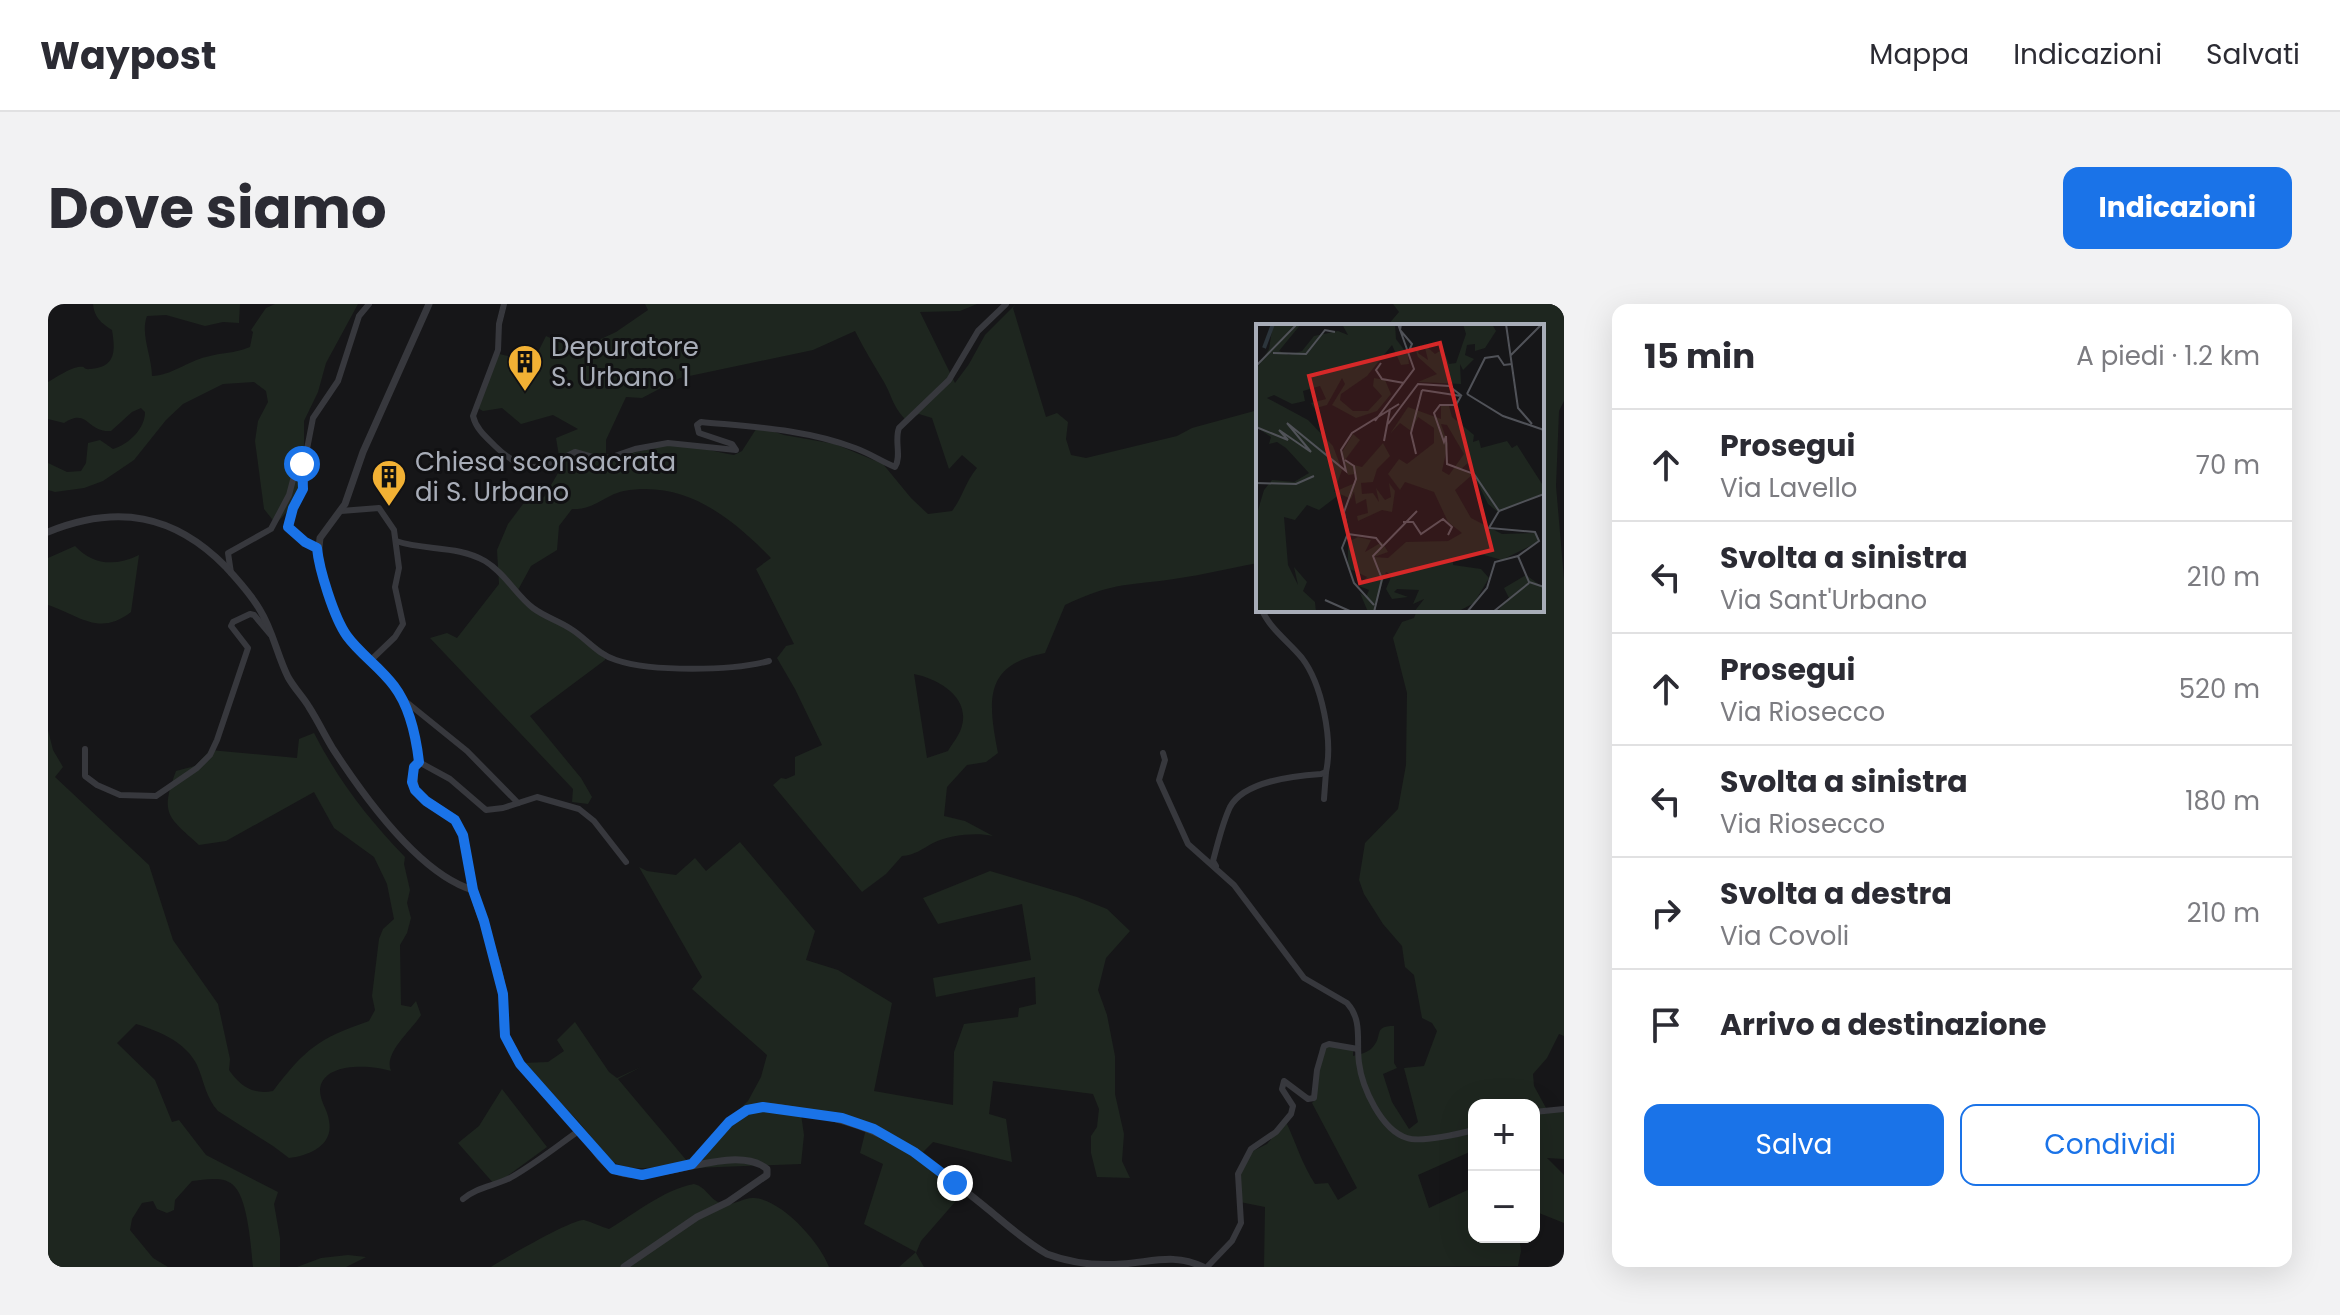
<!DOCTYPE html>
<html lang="it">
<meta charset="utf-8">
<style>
body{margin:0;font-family:Poppins,sans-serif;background:#f2f2f3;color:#2b2b33}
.controls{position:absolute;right:24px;bottom:24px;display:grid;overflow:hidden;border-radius:16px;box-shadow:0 8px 32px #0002}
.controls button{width:72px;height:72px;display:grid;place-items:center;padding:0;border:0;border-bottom:2px solid #e1e1e2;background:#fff;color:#2b2b33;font:40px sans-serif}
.stop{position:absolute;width:24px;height:24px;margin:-18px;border:6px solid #1a73e8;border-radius:50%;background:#fff}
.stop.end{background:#1a73e8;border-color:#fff;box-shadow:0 2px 8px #0008}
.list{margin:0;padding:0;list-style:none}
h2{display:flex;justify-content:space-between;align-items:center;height:104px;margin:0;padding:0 32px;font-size:34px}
h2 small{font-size:26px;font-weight:400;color:#7c7c81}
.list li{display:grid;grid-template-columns:52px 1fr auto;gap:24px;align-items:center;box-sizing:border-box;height:112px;padding:0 32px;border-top:2px solid #e1e1e2}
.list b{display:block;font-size:30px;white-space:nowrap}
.list p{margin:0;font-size:26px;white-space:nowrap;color:#7c7c81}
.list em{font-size:26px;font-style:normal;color:#7c7c81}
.actions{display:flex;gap:16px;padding:24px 32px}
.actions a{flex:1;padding:18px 0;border:2px solid #1a73e8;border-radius:16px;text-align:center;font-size:28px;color:#1a73e8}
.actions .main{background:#1a73e8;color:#fff}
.icon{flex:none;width:44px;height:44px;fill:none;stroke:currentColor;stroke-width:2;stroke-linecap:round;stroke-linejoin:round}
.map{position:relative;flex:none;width:1516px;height:963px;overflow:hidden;border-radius:16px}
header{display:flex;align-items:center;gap:48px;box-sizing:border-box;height:112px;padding:0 40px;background:#fff;border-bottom:2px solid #e1e1e2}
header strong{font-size:38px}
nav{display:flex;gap:44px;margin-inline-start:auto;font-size:28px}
.intro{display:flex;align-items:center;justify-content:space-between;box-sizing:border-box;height:192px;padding:0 48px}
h1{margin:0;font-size:56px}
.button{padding:20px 36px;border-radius:16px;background:#1a73e8;color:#fff;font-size:28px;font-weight:700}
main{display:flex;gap:48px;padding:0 48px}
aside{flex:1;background:#fff;border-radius:16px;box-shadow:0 8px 32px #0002}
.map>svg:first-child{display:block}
.green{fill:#1e261f;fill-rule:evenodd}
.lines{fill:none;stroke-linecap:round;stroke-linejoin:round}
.minor{stroke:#37383d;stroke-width:6}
.tertiary{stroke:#37383d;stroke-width:7}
.route{stroke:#1a73e8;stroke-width:10}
.labels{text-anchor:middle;stroke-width:6;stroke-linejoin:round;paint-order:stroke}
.poi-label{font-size:26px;fill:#a8adb8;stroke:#111113;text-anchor:start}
.inset-river{fill:none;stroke:#2c353c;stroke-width:4}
.inset-road{fill:none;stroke:#505258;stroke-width:2}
.view{fill:#d62828;fill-opacity:0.15;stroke:#d62828;stroke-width:4}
.inset-edge{fill:none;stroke:#a8adb8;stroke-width:4}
</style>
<header>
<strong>Waypost</strong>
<nav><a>Mappa</a><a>Indicazioni</a><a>Salvati</a></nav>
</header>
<div class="intro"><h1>Dove siamo</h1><a class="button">Indicazioni</a></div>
<main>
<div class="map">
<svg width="1516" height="963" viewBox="0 0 1516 963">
<rect width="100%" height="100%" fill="#161618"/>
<g class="green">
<path d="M45 0H192L191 19 175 18 157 22 118 11 99 12C92 30 104 53 104 72 122 72 140 57 158 53 175 48 185 50 202 43L205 28 203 26 218 4 227 0H310L278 59 270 88 256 117V177L244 202 228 220 216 205 207 137 210 117 220 98 218 87 206 78 175 80 135 100 118 116 86 156 55 177 36 184 7 188 0 186V159L19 168 33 167 38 159 40 139 52 136 65 145C81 140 97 125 97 108L93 104 84 108 63 127C39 129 40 103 16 119L0 115V78C9 73 20 65 30 63 40 62 33 66 43 65 69 63 67 45 64 26 53 19 46 13 45 0Z"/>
<path d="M597 0H929L912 7 872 8 907 79 921 60 937 31 968 0 965 4 998 113 1009 109 1020 118 1018 135 1023 151 1038 154 1129 132 1144 124 1210 106V259C1178 265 1145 273 1112 277 1071 281 1055 283 1017 301L997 349C935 361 940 397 950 449L938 458 919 461 899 483 896 512 917 517 945 532C928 528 901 531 885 539 874 545 867 551 854 552L838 570 814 588 725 481 733 474 738 475 747 471V453L774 441 747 385 729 354 738 342 746 340 708 265 723 254C683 213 637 176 576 187 556 191 547 206 524 205L511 222 509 246 483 262 470 286 486 303 517 318 559 349 557 356 482 412 533 474 544 493 540 500 524 498 525 485 382 334 399 329 409 334 451 280 449 246 460 220 475 200 496 193 513 164 508 134 530 125 505 111 473 120 454 104 435 107 426 102 447 49 485 58 498 32 529 46 568 28 600 6ZM807 27C816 45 826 61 836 78 845 94 844 102 859 117L871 110 884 114 901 165 914 151 929 164C917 178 915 193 904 207L880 210 863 194 835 160 787 140 736 131 710 122 694 147 686 151C667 148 647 141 628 141 604 141 582 154 558 150V136L578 93 594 94 632 74 765 46ZM866 370C891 375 924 394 913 425 910 433 904 440 900 447L879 454Z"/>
<path d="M1345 0H1516V97L1511 107 1508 182 1516 275V732L1511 730 1499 754 1485 770 1486 782 1498 804 1516 806V855L1499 854 1516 871V919L1486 907V801H1426V846L1370 871 1381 904 1426 883V933H1471L1473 947 1470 962 1216 963 1217 903 1192 898 1189 874 1201 849 1219 840 1238 818C1248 839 1254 860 1267 880L1280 879 1290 896 1309 884 1264 799 1266 797 1272 743 1276 740 1305 742V752C1312 750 1319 749 1324 744 1336 732 1324 722 1346 722V759L1349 764 1335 770 1344 798 1361 825 1370 818 1356 764 1376 762 1389 727 1384 719 1374 714 1366 671 1357 663 1354 642 1335 620 1316 590 1311 576 1317 539 1350 505 1358 461 1359 389 1345 334 1354 318 1366 314 1369 306H1494V22H1339L1351 8Z"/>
<path d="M27 242C46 262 68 262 91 251L83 308C51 333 31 311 0 301V254Z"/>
<path d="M0 426 5 446 15 463 7 473 101 561 125 636 170 700 182 755 181 766C192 782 205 791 225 787 257 745 271 734 321 717L327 706 324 692 331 635 335 625 346 615 339 580 326 553 286 524 266 488 178 537 151 541C119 512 112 510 128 467L147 462 162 446 249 454 251 435 266 429C290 476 321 516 357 553L356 560 362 586 359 599 363 614 359 629 352 641 353 701 363 703 368 697 373 711C364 726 335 749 343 767 325 761 274 757 272 786 272 798 280 806 281 817 286 842 260 852 241 854L225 842 170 807C158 794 156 777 149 761 138 738 111 727 88 720L69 739 107 776 124 818 131 816 158 851 230 888 226 900 232 934V963H205C203 944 200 897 187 883 177 871 157 876 144 877L127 896 126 906 119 909 109 905 105 897 94 899 84 915 82 926 105 954 120 963H0Z"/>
<path d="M692 538 767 627 758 656 790 666 844 699 826 787 905 801 906 748 916 720 970 713 971 704 988 700 987 673 888 693 885 674 983 656 974 600 890 620 875 594 942 567 1029 593 1059 605 1082 627 1058 654 1050 686 1059 711 1067 752V790L1076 830 1074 857 1082 874 1049 873 1043 849V832L1049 823 1051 805 1045 790 945 777 941 810 958 815 964 858 885 838 875 848 920 883 873 937 868 949 876 963H851L868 948 816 920 835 860 812 849 818 825 753 810 756 831 753 860 645 864 638 858C613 862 585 870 563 857L530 817 474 759 500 758 516 747 509 736 527 718 561 768 569 774 593 763 570 775 639 857 700 797 713 773 719 751 644 685 654 673 591 563 599 567 628 571 647 554 658 567Z"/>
<path d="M454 785 499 843 447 881 410 839 431 822Z"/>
<path d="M646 880C659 883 662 897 675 900 686 902 696 893 706 894 733 895 772 938 781 963H443C455 955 526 914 536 916 544 918 553 923 561 925 588 909 615 886 646 880Z"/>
<path d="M300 951 318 953 298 963H249L273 954Z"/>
</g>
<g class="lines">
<g class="minor">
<path d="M456 0 451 20 450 46 425 112C428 125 438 133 447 142 479 173 492 165 527 148L555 156 587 145 620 139 688 146 684 140 651 129 649 121 653 118C705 123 757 125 807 144 821 149 833 157 847 163 854 152 846 137 851 124L901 76 930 27 958 0"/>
<path d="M293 207 331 204 346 226 351 264 347 283 355 320 347 333 322 357"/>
<path d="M348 237C377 247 409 241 437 257 457 269 468 291 485 304 497 313 511 317 523 325 539 335 549 350 568 356 603 368 685 367 721 357"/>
<path d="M269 244 257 238 242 225 243 211 258 175 259 145 265 114 290 77 311 12 321 0"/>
<path d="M183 269 180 249 223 225 241 191 250 157 254 159V170"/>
<path d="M351 392 419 447 470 499"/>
<path d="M37 445V472L49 481 72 491 108 492 149 464 162 451 169 436 200 344 183 322 185 318 202 310 206 311 222 330"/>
<path d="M1115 449 1117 456 1111 476 1140 540 1186 581 1256 674 1299 699C1315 716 1308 738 1311 759 1314 783 1333 826 1359 834 1374 839 1410 830 1426 826"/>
<path d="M371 458 402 475 438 506 455 504 489 493 531 505 546 517 578 558"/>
<path d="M1276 495 1278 468"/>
<path d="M1168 562 1165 557C1170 539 1174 520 1182 503 1196 477 1246 472 1273 470L1278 468C1285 436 1274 380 1254 354 1241 338 1222 325 1214 306"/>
<path d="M1486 808 1516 805"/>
<path d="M415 895C429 883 446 882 462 874 487 860 509 842 532 826"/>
<path d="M1159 963 1184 937 1193 919 1190 870 1203 845 1228 828 1243 810 1245 802 1234 785 1236 777 1260 795 1266 794 1269 766 1276 742 1281 740 1310 745"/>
</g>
<g class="tertiary">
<path d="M381 0 315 148 297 200 272 234 270 253C278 277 283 309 298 330 311 349 331 363 345 381 362 402 368 432 371 458L366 463 367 486C379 500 400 506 409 520 421 538 419 564 424 585 434 620 451 654 455 690 457 704 452 720 457 733 472 769 503 795 529 823 541 836 549 855 565 865 599 887 684 836 719 865V871L680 898 649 913 576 963"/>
<path d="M0 228C69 200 126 210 178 263 190 276 203 290 212 306 225 327 229 351 240 373 246 384 255 393 261 403 270 417 277 432 285 445 315 491 371 570 425 586"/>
<path d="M644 860C661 843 678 813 701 805 718 799 744 806 761 809 842 823 879 856 941 906 959 921 978 938 999 950 1023 959 1049 962 1074 960 1104 958 1127 949 1155 963"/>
</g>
</g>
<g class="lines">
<path class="route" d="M254 160 255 185 245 204 240 223 257 238 269 244C271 265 286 314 299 332 312 350 332 363 346 382 362 403 368 432 371 458L366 463 364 478 367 486 378 497 407 516 415 531 425 586 436 617 455 690 457 732 472 760 565 865 594 871 644 860 681 818 699 806 715 803 794 814 826 825 866 848 907 879"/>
</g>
<defs>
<symbol id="building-pin" viewBox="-11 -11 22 30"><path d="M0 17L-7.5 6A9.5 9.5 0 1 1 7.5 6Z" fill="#f2b134" stroke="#111113"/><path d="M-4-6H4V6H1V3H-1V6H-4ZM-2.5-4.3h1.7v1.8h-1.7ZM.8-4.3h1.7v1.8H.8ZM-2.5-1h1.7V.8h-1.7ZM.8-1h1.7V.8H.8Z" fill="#111"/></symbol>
</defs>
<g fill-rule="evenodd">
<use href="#building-pin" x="457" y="38" width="40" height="54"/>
<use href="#building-pin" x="321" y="153" width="40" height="54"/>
</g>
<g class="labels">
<g class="poi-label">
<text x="503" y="52">Depuratore<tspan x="503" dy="30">S. Urbano 1</tspan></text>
<text x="367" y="167">Chiesa sconsacrata<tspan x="367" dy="30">di S. Urbano</tspan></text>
</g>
</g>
<g transform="translate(1208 20)">
<rect width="288" height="288" fill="#161618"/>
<path d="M17 0H45L23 27 33 31 46 27 58 12 82 7 92 11 86 0H139L140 15 152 31 153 40 145 41 136 21 111 52 85 70 84 76 97 87H112L126 72 117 62 118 54 129 56 135 70 121 87 100 94 76 81 89 60 86 54 71 81 60 84 65 95 55 79 70 75 64 62 47 67 49 77 36 80 18 71 11 74 52 96 77 122 86 146 78 168 99 159V150L92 151 86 128 97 110 104 116 89 136 98 141 106 143 127 119 134 132 121 145 117 158 105 159 106 170 117 169 123 178 120 164 129 176 135 173 133 159 139 167 136 188 126 186 102 197 101 192 112 189 110 175 100 180 98 168 95 175 84 170 63 186 51 181 39 196 28 193 32 241 42 261 38 243 51 258 47 267 59 278 60 288H2L0 193 8 166 16 156 38 158 53 149 30 124 21 118 13 120 15 113 0 103V46L13 25ZM207 0H236L240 7 229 24 219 27V20L211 21 209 31 218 35 207 46 204 40 205 60 162 58 181 50 162 33 159 24 165 21 162 29 172 36 168 20 179 30 187 25 193 40 200 39 210 10ZM185 82H193L196 93 218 111 217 118 223 116 225 124 251 117 256 124 261 121 288 163V169L242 188 232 180 212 139 205 145 216 151 199 166 215 194 246 210 280 209 284 217 246 236 221 229 197 236V241L225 245 233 254 218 279 201 288H158L168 275 157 280 163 266 141 265 138 268 152 273 136 275 130 265 136 251 130 248 117 288H112L104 269 110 273 113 266 103 262 111 253 92 244V218L102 213 115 216 109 228 126 218 132 228 118 233 132 234 150 218 192 217 206 209 192 198 178 168 149 158 144 166 132 150 143 135 151 140 178 119V104L162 93 155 107 144 99 134 110 152 83 185 95ZM185 100 191 101 208 130 193 151 186 147 192 120ZM270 251 288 264V288H241L253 274 248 264Z" fill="#1e261f" fill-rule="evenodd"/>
<path class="inset-river" d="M8 24 17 0"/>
<path class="inset-road" d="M145 0 144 6 156 20 153 27M250 0 262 84 276 100M17 29 50 30 69 6 79 8M255 31 286 0M125 39 120 46 126 55 148 59M0 42 41 0M166 66 205 72M211 70 247 92 288 106M211 70 229 34 242 32 248 41 256 40M205 72 200 81H184L178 89 188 118 190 112 191 140 218 150 243 187M119 97 158 45 142 0M132 100 162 60 193 62 206 72M0 103 32 116 23 106 55 128 31 99 90 147 85 126 96 109 143 80M128 117 134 85M160 130 155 109 166 66M89 136 98 142 100 155 88 188 92 209 86 224 98 259 118 281M0 159 40 160 58 152M243 187 288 170M147 198H157L165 210 187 195 196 203 192 211M92 210 120 214 127 223M262 232 273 258 288 263M69 276 96 288M118 288 126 255 117 232 161 187M211 288 231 264 239 238 262 232 283 217 279 208 233 204 243 187M237 288 273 259"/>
<path class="view" d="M184 19 236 226 104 259 53 52Z"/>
<rect width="288" height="288" class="inset-edge"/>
</g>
</svg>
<div class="controls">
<button>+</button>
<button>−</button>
</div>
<div class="stop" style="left:254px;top:160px"></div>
<div class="stop end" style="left:907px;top:879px"></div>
</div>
<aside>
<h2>15 min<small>A piedi · 1.2 km</small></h2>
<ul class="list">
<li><svg class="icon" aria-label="ahead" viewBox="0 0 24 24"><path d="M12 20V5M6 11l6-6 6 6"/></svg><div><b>Prosegui</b><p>Via Lavello</p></div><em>70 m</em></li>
<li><svg class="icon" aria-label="left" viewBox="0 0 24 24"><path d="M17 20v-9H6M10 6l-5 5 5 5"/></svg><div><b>Svolta a sinistra</b><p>Via Sant'Urbano</p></div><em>210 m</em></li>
<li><svg class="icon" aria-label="ahead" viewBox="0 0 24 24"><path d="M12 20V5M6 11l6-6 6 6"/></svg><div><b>Prosegui</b><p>Via Riosecco</p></div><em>520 m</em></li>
<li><svg class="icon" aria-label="left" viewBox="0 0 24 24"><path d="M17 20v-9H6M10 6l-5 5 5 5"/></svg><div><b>Svolta a sinistra</b><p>Via Riosecco</p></div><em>180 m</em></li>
<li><svg class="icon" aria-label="right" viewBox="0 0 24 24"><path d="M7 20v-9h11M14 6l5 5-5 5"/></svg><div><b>Svolta a destra</b><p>Via Covoli</p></div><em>210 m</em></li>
<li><svg class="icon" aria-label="arrive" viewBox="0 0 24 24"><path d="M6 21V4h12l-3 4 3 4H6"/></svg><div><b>Arrivo a destinazione</b></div></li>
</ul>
<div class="actions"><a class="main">Salva</a><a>Condividi</a></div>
</aside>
</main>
